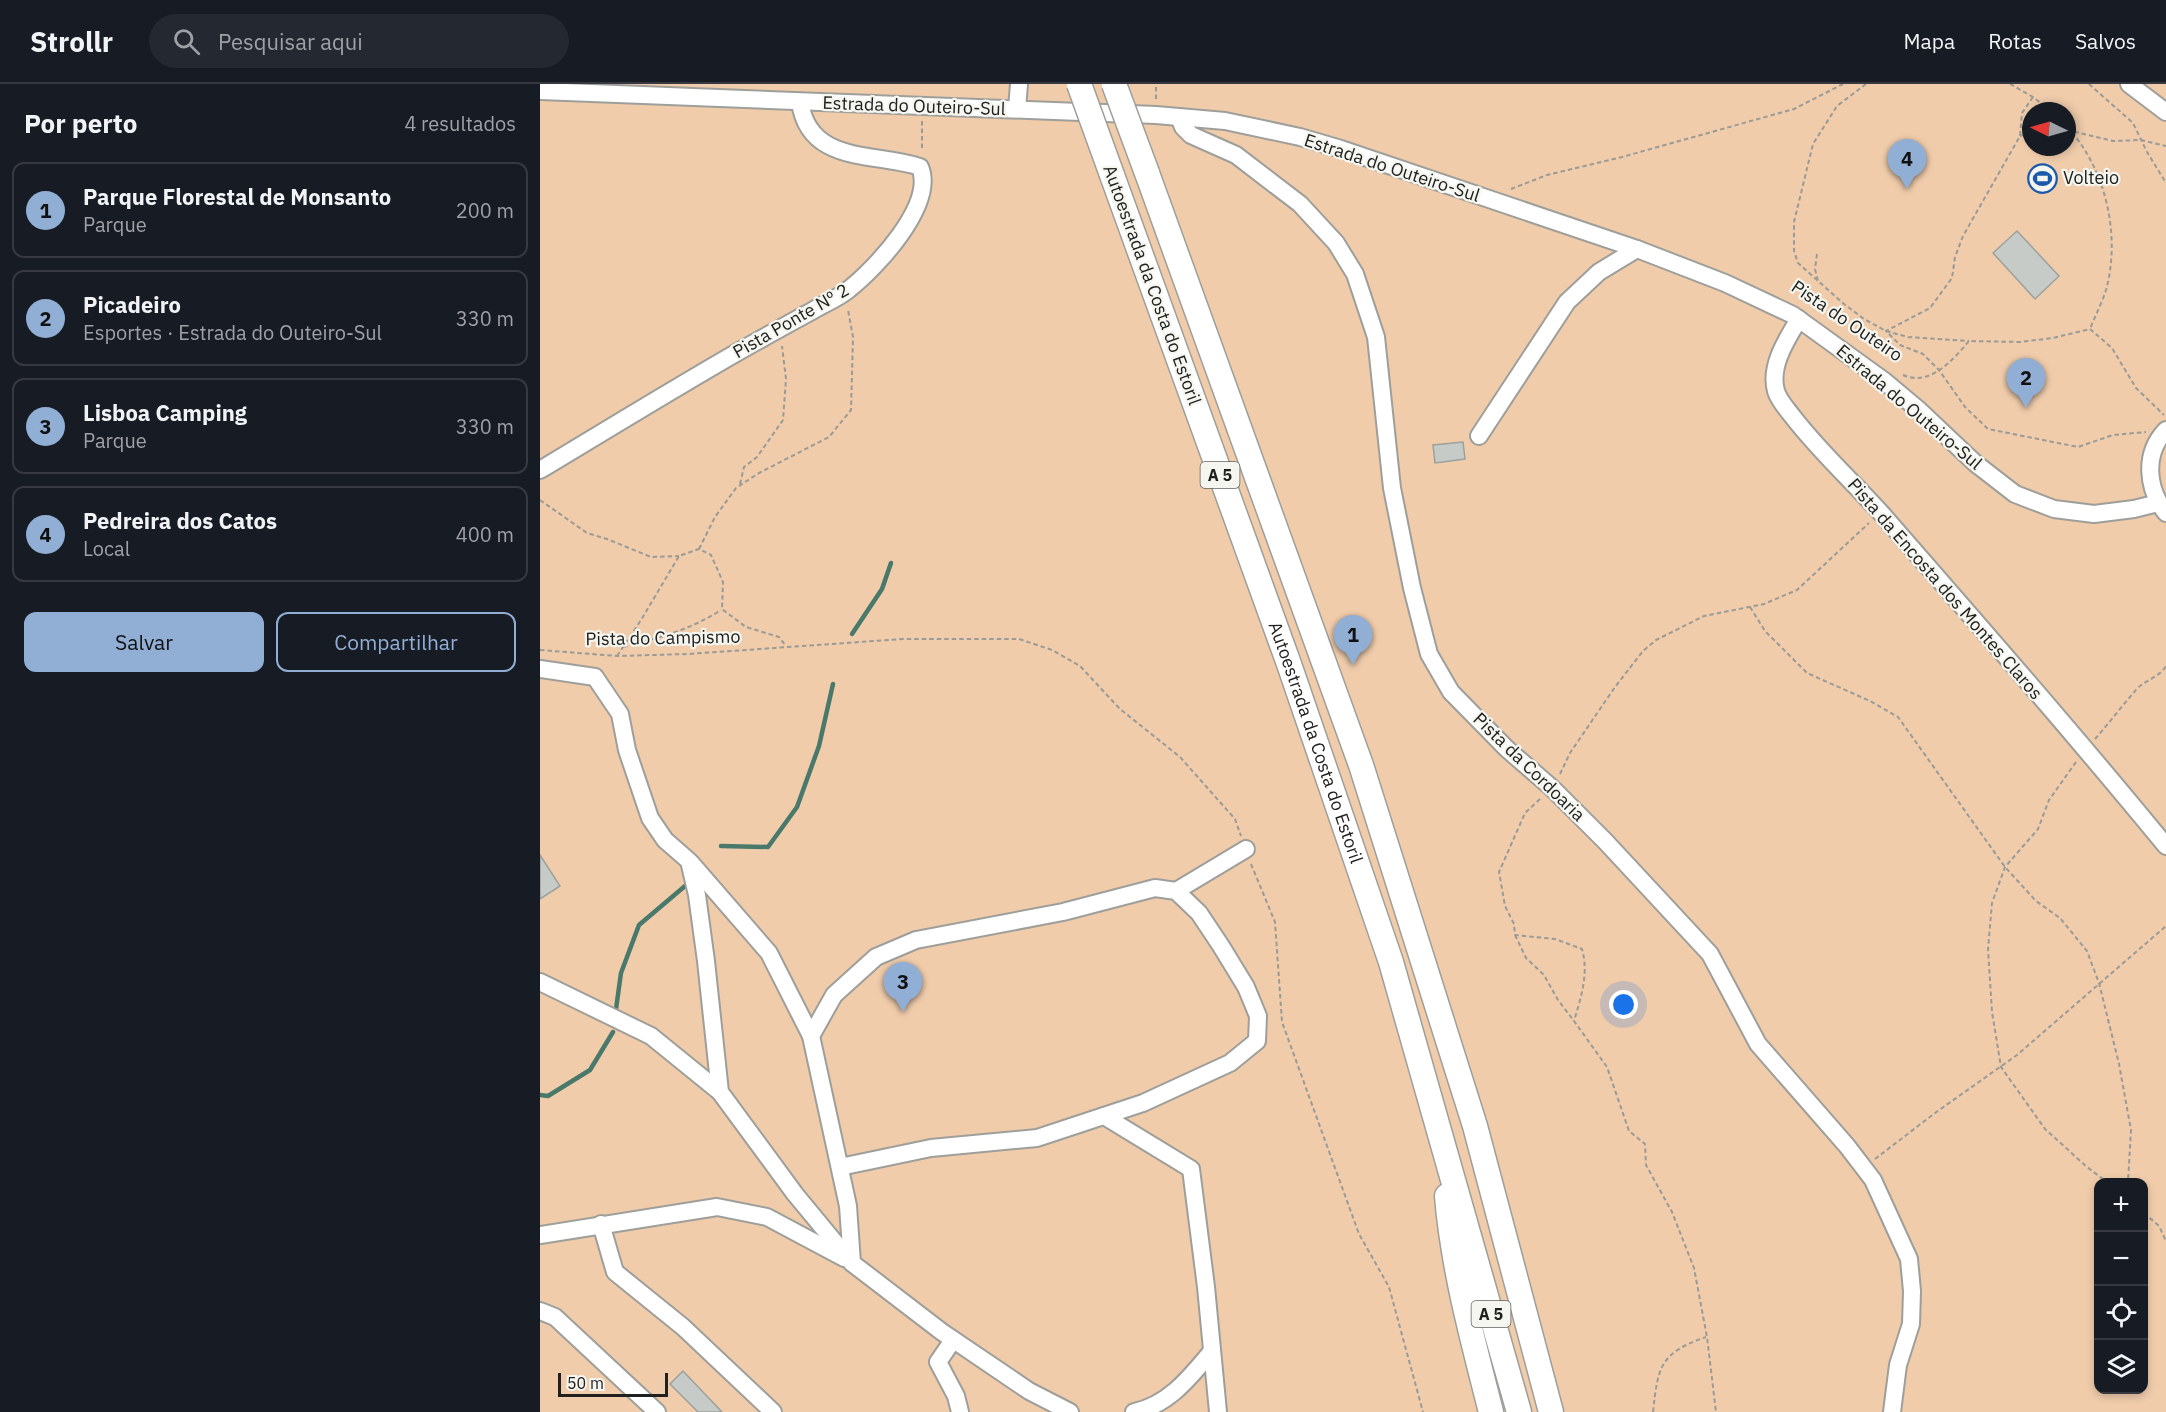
<!DOCTYPE html>
<html lang="pt">
<meta charset="utf-8">
<style>
body{margin:0;font-family:"IBM Plex Sans",sans-serif;background:#242831;color:#f1f3f6}
.controls{position:absolute;right:18px;bottom:18px;display:grid;overflow:hidden;border-radius:12px;box-shadow:0 3px 9px #0003}
.controls button{width:54px;height:54px;display:grid;place-items:center;padding:0;border:0;border-bottom:2px solid #363941;background:#171b24;color:#f1f3f6;font:30px sans-serif}
.compass{position:absolute;left:1482px;top:18px;width:54px;height:54px;border-radius:50%;background:#171b24;box-shadow:0 3px 9px #0003;rotate:275deg}
.scale{position:absolute;left:18px;bottom:15px;width:110px;box-sizing:border-box;padding-left:6px;border:3px solid #20201e;border-top:0;font-size:16px;line-height:21px;white-space:nowrap;color:#20201e;-webkit-text-stroke:4px #f5f6f0;paint-order:stroke}
.you{position:absolute;left:1084px;top:921px;width:21px;height:21px;margin:-15px;border:4px solid #fff;border-radius:50%;background:#1a73e8;box-shadow:0 0 0 9px #1a73e833}
.badge{display:grid;place-items:center;width:39px;height:39px;border-radius:50%;background:#91aed4;color:#111;font-size:20px;font-weight:700}
.pin{position:absolute;translate:-50% -50px;filter:drop-shadow(0 2px 3px #0008)}
.pin::after{content:'';position:absolute;top:32px;width:21px;height:18px;background:inherit;clip-path:polygon(0 0,100% 0,50% 100%)}
.list{margin:0;padding:0;list-style:none}
h2{display:flex;justify-content:space-between;align-items:center;height:78px;margin:0;padding:0 24px;font-size:26px}
h2 small{font-size:20px;font-weight:400;color:#9ea1a6}
.list li{display:grid;grid-template-columns:39px 1fr auto;gap:18px;align-items:center;box-sizing:border-box;height:96px;margin:0 12px 12px;padding:0 12px;border:2px solid #363941;border-radius:12px}
.list b{display:block;font-size:22px;white-space:nowrap}
.list p{margin:0;font-size:20px;white-space:nowrap;color:#9ea1a6}
.list em{font-size:20px;font-style:normal;color:#9ea1a6}
.actions{display:flex;gap:12px;padding:18px 24px}
.actions a{flex:1;padding:14px 0;border:2px solid #91aed4;border-radius:12px;text-align:center;font-size:21px;color:#91aed4}
.actions .main{background:#91aed4;color:#111}
.icon{flex:none;width:33px;height:33px;fill:none;stroke:currentColor;stroke-width:2;stroke-linecap:round;stroke-linejoin:round}
.map{position:relative;flex:none;width:1626px;height:1328px;overflow:hidden}
header{display:flex;align-items:center;gap:36px;box-sizing:border-box;height:84px;padding:0 30px;background:#171b24;border-bottom:2px solid #363941}
header strong{font-size:28px}
nav{display:flex;gap:33px;margin-inline-start:auto;font-size:21px}
.search{width:420px;height:54px;background:#242831;display:flex;align-items:center;gap:15px;box-sizing:border-box;padding:0 21px;border-radius:33px;color:#9ea1a6;font-size:22px}
main{display:flex}
aside{flex:1;background:#171b24}
.map>svg:first-child{display:block}
.green{fill:#f0ccab;fill-rule:evenodd}
.lines{fill:none;stroke-linecap:round;stroke-linejoin:round}
.stream{stroke:#49796b;stroke-width:4.5}
.building{fill:#c7cbc7;stroke:#9ca19d;stroke-width:1.5}
.minor-casing{stroke:#9e9f9a;stroke-width:20}
.highway-casing{stroke:#9e9f9a;stroke-width:27}
.path{stroke:#9a9b97;stroke-width:2;stroke-dasharray:4.5 3;stroke-linecap:butt}
.minor{stroke:#fff;stroke-width:16}
.highway{stroke:#fff;stroke-width:24}
.highway-bridge-casing{stroke:#9e9f9a;stroke-width:27;stroke-linecap:butt}
.highway-bridge{stroke:#fff;stroke-width:24}
.labels{text-anchor:middle;stroke-width:4.5;stroke-linejoin:round;paint-order:stroke}
.shield{fill:#f5f6f0;stroke:#60605d;stroke-width:1.5}
.shield-label{font-size:16px;font-weight:bold;fill:#20201e}
.street-label{font-size:18px;fill:#20201e;stroke:#f5f6f0}
.poi-label{font-size:18px;fill:#20201e;stroke:#f5f6f0;text-anchor:start}
</style>
<header>
<strong>Strollr</strong>
<div class="search"><svg class="icon" aria-label="search" viewBox="0 0 24 24"><circle cx="10" cy="10" r="6"/><path d="M15 15l6 6"/></svg>Pesquisar aqui</div>
<nav><a>Mapa</a><a>Rotas</a><a>Salvos</a></nav>
</header>
<main>
<aside>
<h2>Por perto<small>4 resultados</small></h2>
<ul class="list">
<li><span class="badge">1</span><div><b>Parque Florestal de Monsanto</b><p>Parque</p></div><em>200 m</em></li>
<li><span class="badge">2</span><div><b>Picadeiro</b><p>Esportes · Estrada do Outeiro-Sul</p></div><em>330 m</em></li>
<li><span class="badge">3</span><div><b>Lisboa Camping</b><p>Parque</p></div><em>330 m</em></li>
<li><span class="badge">4</span><div><b>Pedreira dos Catos</b><p>Local</p></div><em>400 m</em></li>
</ul>
<div class="actions"><a class="main">Salvar</a><a>Compartilhar</a></div>
</aside>
<div class="map">
<svg width="1626" height="1328" viewBox="0 0 1626 1328">
<rect width="100%" height="100%" fill="#e7e9e3"/>
<path class="green" d="M0 0H1626V1328H0ZM1491 27H1527V63H1491ZM1558 1098H1604V1306H1558Z"/>
<g class="lines">
<g class="stream">
<path d="M312 550 342 505 351 479"/>
<path d="M181 762 228 763 257 723 279 662 293 600"/>
<path d="M76 925 81 889 99 841 145 802"/>
<path d="M0 1011 8 1012 50 986 73 948"/>
</g>
</g>
<g class="building">
<path d="M1477 147 1519 192 1495 215 1453 169Z"/>
<path d="M923 358 925 375 895 379 893 361Z"/>
<path d="M0 771 20 802 0 815Z"/>
<path d="M143 1287 182 1328H158L130 1300Z"/>
</g>
<g class="lines">
<defs>
<g id="minor">
<path d="M1589 0 1626 28"/>
<path d="M0 7 616 31 685 37 760 53 801 65 1097 165 1185 199 1253 231 1343 296 1380 327 1435 379 1475 410 1514 425 1554 430 1594 425 1618 419"/>
<path d="M477 25 479 0"/>
<path d="M639 33 643 43 651 51 696 71 760 120 796 159 815 190 836 253 852 404 872 504 889 570 911 608 967 665 1012 704 1065 757 1170 870 1218 960 1307 1062 1333 1096 1369 1175 1372 1207 1371 1240 1358 1281 1352 1328"/>
<path d="M1259 235C1247 255 1229 282 1236 307 1239 317 1247 325 1253 333 1280 368 1313 398 1342 430 1438 540 1534 650 1626 762"/>
<path d="M1626 346C1603 370 1607 405 1626 429"/>
<path d="M939 352 1027 218 1059 188 1097 165"/>
<path d="M0 386C65 347 130 307 196 269 221 255 246 241 272 227 283 220 297 215 308 206 335 185 396 121 380 83 335 68 269 81 260 18"/>
<path d="M0 585 55 593 80 630 87 666 110 734 125 756 149 777 157 811 166 877 180 1008 255 1110 312 1179 402 1248 489 1307 530 1328"/>
<path d="M151 779 229 869 271 952 308 1122 312 1179"/>
<path d="M636 807 706 765"/>
<path d="M0 898 111 952 180 1008"/>
<path d="M271 952 294 911 336 873 376 856 523 828 615 804 636 807 659 829 681 862 706 903 718 932 717 957 690 979 603 1019 497 1054 391 1064 300 1083"/>
<path d="M564 1032 651 1085 666 1203 678 1328"/>
<path d="M61 1140 75 1188 143 1243 233 1328"/>
<path d="M0 1151 177 1123 227 1133 304 1174"/>
<path d="M0 1227 15 1233 117 1328"/>
<path d="M413 1256 398 1278 416 1312 420 1328"/>
<path d="M594 1328C629 1321 651 1292 672 1267"/>
</g>
<g id="highway">
<path d="M607 89 821 681 935 1042 1011 1328"/>
<path id="s1" d="M572 91 749 580 851 878 979 1328"/>
<path d="M907 1112C913 1185 933 1257 951 1328"/>
</g>
</defs>
<use href="#minor" class="minor-casing"/>
<use href="#highway" class="highway-casing"/>
<g class="path">
<path d="M1326 0 1297 22 1273 60 1254 138V167L1258 179 1304 220 1324 235 1346 247 1368 253 1429 257"/>
<path d="M1470 0 1493 13 1511 27"/>
<path d="M1549 0 1593 39 1607 68 1626 99"/>
<path d="M1493 13 1482 29 1480 52 1423 152 1415 173 1412 194 1390 224 1346 247 1360 261 1383 270 1399 286 1425 323 1448 345 1538 363 1573 351 1606 348"/>
<path d="M616 15V0"/>
<path d="M382 37V67"/>
<path d="M1527 43C1566 84 1581 152 1566 206 1562 219 1555 232 1550 245"/>
<path d="M1527 46 1573 57 1601 56 1626 62"/>
<path d="M1480 52 1491 48"/>
<path d="M971 105 1007 91 1082 73 1254 25 1303 0"/>
<path d="M1277 170 1275 185 1278 197"/>
<path d="M1550 245 1572 264 1596 304 1624 331"/>
<path d="M1363 291C1390 303 1413 276 1429 257L1480 258 1513 254 1550 245"/>
<path d="M200 400 204 383 217 373 243 336 246 295 242 262"/>
<path d="M0 416 47 449 67 455 111 473 139 472"/>
<path d="M159 465 175 433 196 404 219 389 289 353 311 326 313 253 308 226"/>
<path d="M1210 523 1225 547 1267 589 1330 617 1358 633 1465 783 1496 817 1520 834 1547 867 1559 899 1579 980 1591 1046 1588 1098"/>
<path d="M83 563C118 554 150 546 181 526"/>
<path d="M0 566 77 572 148 570 363 555H479L512 566 540 582 580 625 640 673 695 735 701 752"/>
<path d="M77 572 101 536 139 472 159 465 171 471 183 498 182 525 206 543 239 553 246 562"/>
<path d="M1555 655C1569 639 1582 622 1596 606 1604 596 1619 594 1626 582"/>
<path d="M1536 678 1509 716 1498 745 1465 783 1452 819 1448 865 1452 928 1461 983 1505 1045 1547 1083 1567 1098"/>
<path d="M1020 690 1030 669 1075 603 1103 567 1116 556 1164 532 1224 520 1257 506 1329 439"/>
<path d="M1000 715 985 729 959 788 965 822 974 840 975 851 1015 855 1042 865C1049 890 1041 913 1034 937L1067 983 1089 1047 1105 1060 1106 1081 1132 1128 1154 1184 1167 1253 1176 1328"/>
<path d="M711 780 735 838 742 938 819 1150 849 1203 883 1328"/>
<path d="M975 851 986 874 1004 891 1018 916 1034 937"/>
<path d="M1335 1075 1395 1029 1477 971 1626 842"/>
<path d="M1604 1129 1619 1142 1626 1157"/>
<path d="M1113 1328C1118 1282 1120 1269 1166 1253"/>
</g>
<use href="#minor" class="minor"/>
<use href="#highway" class="highway"/>
<defs>
<g id="highway-bridge">
<path d="M539 0 572 91"/>
<path d="M574 0 607 89"/>
</g>
</defs>
<use href="#highway-bridge" class="highway-bridge-casing"/>
<use href="#highway-bridge" class="highway-bridge"/>
</g>
<defs>
<symbol id="stadium-ring" viewBox="-11 -11 22 22"><circle r="9.5" fill="#f5f6f0" stroke="#1c59ab" stroke-width="1.5"/><path d="M0-5a6.5 5 0 1 0 0 10a6.5 5 0 1 0 0-10ZM-3.5-1.8h7v3.6h-7Z" fill="#1c59ab"/></symbol>
</defs>
<g fill-rule="evenodd">
<use href="#stadium-ring" x="1486" y="78" width="33" height="33"/>
</g>
<g class="labels">
<g class="shield">
<rect x="660.5" y="378" width="39" height="26" rx="4.5"/>
<rect x="931.5" y="1217" width="39" height="26" rx="4.5"/>
</g>
<g class="shield-label">
<text x="680" y="397">A 5</text>
<text x="951" y="1236">A 5</text>
</g>
<g class="street-label">
<text transform="translate(374 22) rotate(2)" y="6">Estrada do Outeiro-Sul</text>
<text transform="translate(852 84) rotate(18)" y="6">Estrada do Outeiro-Sul</text>
<text transform="translate(612 201) rotate(70)" y="6">Autoestrada da Costa do Estoril</text>
<text transform="translate(251 237) rotate(-30)" y="6">Pista Ponte Nº 2</text>
<text transform="translate(1307 237) rotate(34)" y="6">Pista do Outeiro</text>
<text transform="translate(1369 323) rotate(40)" y="6">Estrada do Outeiro-Sul</text>
<text transform="translate(1405 505) rotate(49)" y="6">Pista da Encosta dos Montes Claros</text>
<text transform="translate(123 554) rotate(-1)" y="6">Pista do Campismo</text>
<text dy="6" stroke="none"><textPath href="#s1" startOffset="603">Autoestrada da Costa do Estoril</textPath></text>
<text transform="translate(989 683) rotate(44)" y="6">Pista da Cordoaria</text>
</g>
<g class="poi-label">
<text x="1523" y="100">Volteio</text>
</g>
</g>
</svg>
<div class="controls">
<button>+</button>
<button>−</button>
<button><svg class="icon" aria-label="locate" viewBox="0 0 24 24"><circle cx="12" cy="12" r="6"/><path d="M12 2v4M12 18v4M2 12h4M18 12h4"/></svg></button>
<button><svg class="icon" aria-label="layers" viewBox="0 0 24 24"><path d="M12 4l9 5-9 5-9-5zM3 14l9 5 9-5"/></svg></button>
</div>
<svg class="compass" viewBox="-18 -18 36 36"><path d="M0-13l5 13h-10z" fill="#e53935"/><path d="M0 13l5-13h-10z" fill="#9ea1a6"/></svg>
<div class="scale">50 m</div>
<div class="you"></div>
<div class="pin badge" style="left:813px;top:581px">1</div>
<div class="pin badge" style="left:1486px;top:324px">2</div>
<div class="pin badge" style="left:363px;top:928px">3</div>
<div class="pin badge" style="left:1367px;top:105px">4</div>
</div>
</main>
